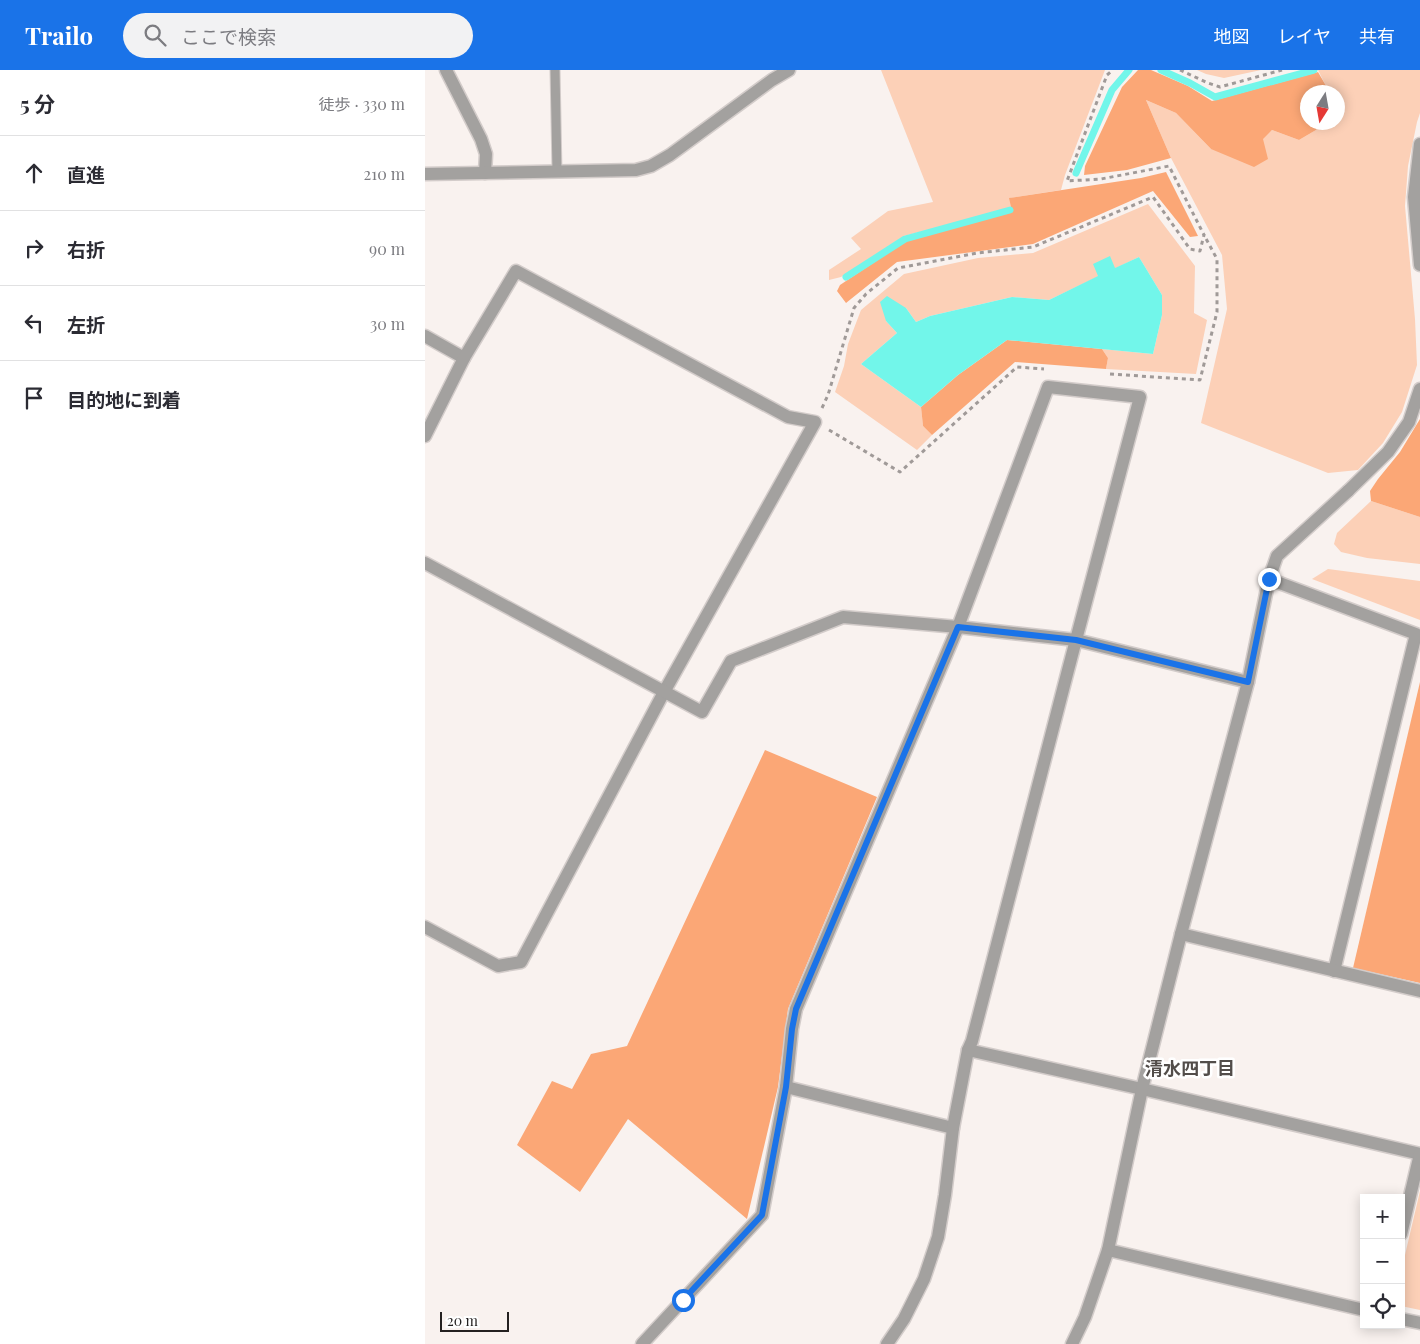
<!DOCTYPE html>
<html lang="ja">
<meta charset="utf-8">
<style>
body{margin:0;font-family:"Playfair Display","Noto Sans JP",serif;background:#f2f2f3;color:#2b2b33}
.controls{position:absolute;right:15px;bottom:15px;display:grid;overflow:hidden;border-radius:0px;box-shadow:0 2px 12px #0003}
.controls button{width:45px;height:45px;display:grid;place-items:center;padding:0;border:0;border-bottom:1px solid #e1e1e2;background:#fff;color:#2b2b33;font:25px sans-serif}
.compass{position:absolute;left:875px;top:15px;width:45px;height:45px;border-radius:50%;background:#fff;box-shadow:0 2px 12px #0003;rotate:191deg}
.scale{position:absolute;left:15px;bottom:12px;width:69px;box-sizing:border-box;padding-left:5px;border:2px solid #242120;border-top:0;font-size:14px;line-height:18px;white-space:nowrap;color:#242120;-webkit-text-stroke:4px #fff;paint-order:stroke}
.stop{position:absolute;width:15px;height:15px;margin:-11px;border:4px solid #1a73e8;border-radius:50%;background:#fff}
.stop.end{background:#1a73e8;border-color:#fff;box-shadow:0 1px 5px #0008}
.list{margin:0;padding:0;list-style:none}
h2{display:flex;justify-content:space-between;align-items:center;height:65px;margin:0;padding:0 20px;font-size:21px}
h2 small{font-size:16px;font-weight:400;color:#7c7c81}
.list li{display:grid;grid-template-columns:32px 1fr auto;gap:15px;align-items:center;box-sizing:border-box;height:75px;padding:0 20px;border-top:1px solid #e1e1e2}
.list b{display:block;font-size:19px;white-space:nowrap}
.list em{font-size:16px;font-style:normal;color:#7c7c81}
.icon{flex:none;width:28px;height:28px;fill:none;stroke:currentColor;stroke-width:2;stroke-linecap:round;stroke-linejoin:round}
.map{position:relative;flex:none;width:995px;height:1274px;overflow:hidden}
header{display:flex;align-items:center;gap:30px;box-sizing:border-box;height:70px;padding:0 25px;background:#1a73e8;color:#fff}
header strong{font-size:24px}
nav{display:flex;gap:28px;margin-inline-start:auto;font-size:18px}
.search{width:350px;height:45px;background:#f2f2f3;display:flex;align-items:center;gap:12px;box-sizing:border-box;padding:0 18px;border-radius:28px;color:#7c7c81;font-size:19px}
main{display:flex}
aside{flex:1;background:#fff}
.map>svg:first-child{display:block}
.green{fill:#fcd0b7}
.forest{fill:#fba776}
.water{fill:#72f6ea}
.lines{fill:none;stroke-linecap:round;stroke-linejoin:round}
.stream{stroke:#72f6ea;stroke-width:7}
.service-casing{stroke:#d3ccca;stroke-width:11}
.minor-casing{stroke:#d3ccca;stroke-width:15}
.tertiary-casing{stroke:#d3ccca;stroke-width:15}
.path{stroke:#a09a98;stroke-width:3;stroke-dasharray:4 4;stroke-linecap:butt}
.service{stroke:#a3a19f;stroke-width:9}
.minor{stroke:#a3a19f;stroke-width:12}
.tertiary{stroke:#a3a19f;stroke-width:12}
.route{stroke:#1a73e8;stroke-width:6}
.labels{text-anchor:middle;stroke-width:5;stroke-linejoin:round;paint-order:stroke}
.neighbourhood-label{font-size:18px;font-weight:bold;fill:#524d4a;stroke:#fff}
</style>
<header>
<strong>Trailo</strong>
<div class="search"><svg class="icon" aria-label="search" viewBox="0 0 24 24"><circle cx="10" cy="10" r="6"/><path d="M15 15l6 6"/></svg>ここで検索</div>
<nav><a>地図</a><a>レイヤ</a><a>共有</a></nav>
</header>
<main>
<aside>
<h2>5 分<small>徒歩 · 330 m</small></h2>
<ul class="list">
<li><svg class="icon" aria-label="ahead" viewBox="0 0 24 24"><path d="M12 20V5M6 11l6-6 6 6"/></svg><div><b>直進</b></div><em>210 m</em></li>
<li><svg class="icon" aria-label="right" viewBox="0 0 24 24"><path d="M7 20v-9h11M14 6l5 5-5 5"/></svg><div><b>右折</b></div><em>90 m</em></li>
<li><svg class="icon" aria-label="left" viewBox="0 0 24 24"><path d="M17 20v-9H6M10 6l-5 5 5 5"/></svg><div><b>左折</b></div><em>30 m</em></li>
<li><svg class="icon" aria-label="arrive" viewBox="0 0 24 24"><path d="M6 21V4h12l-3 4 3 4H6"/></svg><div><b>目的地に到着</b></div></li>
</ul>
</aside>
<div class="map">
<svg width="995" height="1274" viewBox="0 0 995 1274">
<rect width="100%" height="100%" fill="#f9f2ef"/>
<g class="green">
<path d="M456 0H680L640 105 636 120 585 128 587 138 479 166 416 207 404 210V200L436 179 426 168 463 141 508 132Z"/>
<path d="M772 0H836L799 8 781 4Z"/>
<path d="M893 0H995V43L992 52 983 96 980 136 990 249 992 295 977 342 958 373 933 400 903 403 776 353 802 239 797 185 746 88 721 30 751 43 786 79 838 68 847 60 874 70 891 60 895 53 912 52V22H904Z"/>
<path d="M723 134 770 196 769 243 782 250 771 304 681 299 683 288 677 279 728 284 737 245V225L714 187 624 230 587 227 505 246 491 252 481 238 461 251 472 263 436 294 496 337 498 356 507 365 492 380 410 322 419 296 423 274 436 240 479 204 553 188 608 183Z"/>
<path d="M946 431 995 447V494L942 488 916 482 909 474 912 463Z"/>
<path d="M903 499 995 511V550L887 509Z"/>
<path d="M995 1121V1240L976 1236V1202Z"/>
</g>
<g class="forest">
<path d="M713 0H726L763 16 787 31 893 2 904 21V22H882V52L895 53 891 60 874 70 847 60 838 69 843 89 829 97 786 79 751 43 721 30 746 88 702 100 659 105 660 96 697 17Z"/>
<path d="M741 102 773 166 765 167 728 121 608 174 472 192 421 233 412 221 415 215 481 171 587 141 584 128 716 108Z"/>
<path d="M582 270 677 279 683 288 681 299 590 292 507 365 498 356 496 337 533 305Z"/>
<path d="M995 349V447L946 431 945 421 953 409 975 382Z"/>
<path d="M995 612V913L928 898Z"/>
<path d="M340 680 452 727 363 939 353 1017 322 1149 203 1049 155 1122 92 1075 127 1011 147 1019 166 984 202 976Z"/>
</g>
<path class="water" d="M685 186 690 198 714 187 737 225V245L728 284 582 270 533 305 496 337 436 294 472 263 461 251 455 232 462 226 481 238 491 252 505 246 587 227 624 230 673 206 668 194Z"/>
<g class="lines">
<g class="stream">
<path d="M736 0 765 13 790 27 889 0"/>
<path d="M651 103 687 20 704 0"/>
<path d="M421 207 480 169 585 140"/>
</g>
<defs>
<path id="service" d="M130 0 132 101"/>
<g id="minor">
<path d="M21 0 56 69 61 84 60 103"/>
<path d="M995 74 989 127 995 195"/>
<path d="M0 266 39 288"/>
<path d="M0 366 39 288 91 201 363 347 390 352 239 622 96 892 73 896 0 857"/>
<path d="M923 421 963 382 984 352 995 319"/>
<path d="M0 493 277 642 306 591 418 547 533 557 651 570 823 612"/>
<path d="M844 509 991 564 909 901"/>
<path d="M756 864 995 921"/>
<path d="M543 980 717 1019 995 1084"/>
<path d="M361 1017 528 1058"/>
<path d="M976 1164 995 1084"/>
<path d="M683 1180 939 1240"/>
<path d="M976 1249 995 1253"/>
<path d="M217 1274 337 1145 361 1017 367 959 371 939 533 557 623 317 715 327 642 604 547 971 543 980 528 1058 520 1125 513 1167 499 1209 479 1249 462 1274"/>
</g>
<g id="tertiary">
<path d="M0 104 211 100 226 96 245 85 347 10 364 0"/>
<path d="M647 1274 660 1247 683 1180 717 1019 756 864 823 612 844 509 852 486 923 421"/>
</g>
</defs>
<use href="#service" class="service-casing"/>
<use href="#minor" class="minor-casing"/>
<use href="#tertiary" class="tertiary-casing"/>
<g class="path">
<path d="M755 0 783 13 795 17 857 0"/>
<path d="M685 304 775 310 792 242V189L779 165"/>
<path d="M397 338 403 325 429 238 441 224 473 198 552 183 608 177 728 127 765 179 775 181 779 165 744 96 676 109 642 111 682 5 688 0"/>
<path d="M404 360 475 402 592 297 619 299"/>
</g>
<use href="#service" class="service"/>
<use href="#minor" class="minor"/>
<use href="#tertiary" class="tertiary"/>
</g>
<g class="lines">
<path class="route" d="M258 1230 337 1145 361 1017 367 959 371 939 533 557 651 570 823 612 844 509"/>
</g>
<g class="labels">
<g class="neighbourhood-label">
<text x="765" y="1005">清水四丁目</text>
</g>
</g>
</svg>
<div class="controls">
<button>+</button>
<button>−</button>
<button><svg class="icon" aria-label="locate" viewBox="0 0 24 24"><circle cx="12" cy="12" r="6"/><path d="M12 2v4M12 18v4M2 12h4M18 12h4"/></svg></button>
</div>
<svg class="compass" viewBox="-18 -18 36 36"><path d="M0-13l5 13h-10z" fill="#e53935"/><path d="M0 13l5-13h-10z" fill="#7c7c81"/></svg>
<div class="scale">20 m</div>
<div class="stop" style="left:258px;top:1230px"></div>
<div class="stop end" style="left:844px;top:509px"></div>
</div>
</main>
